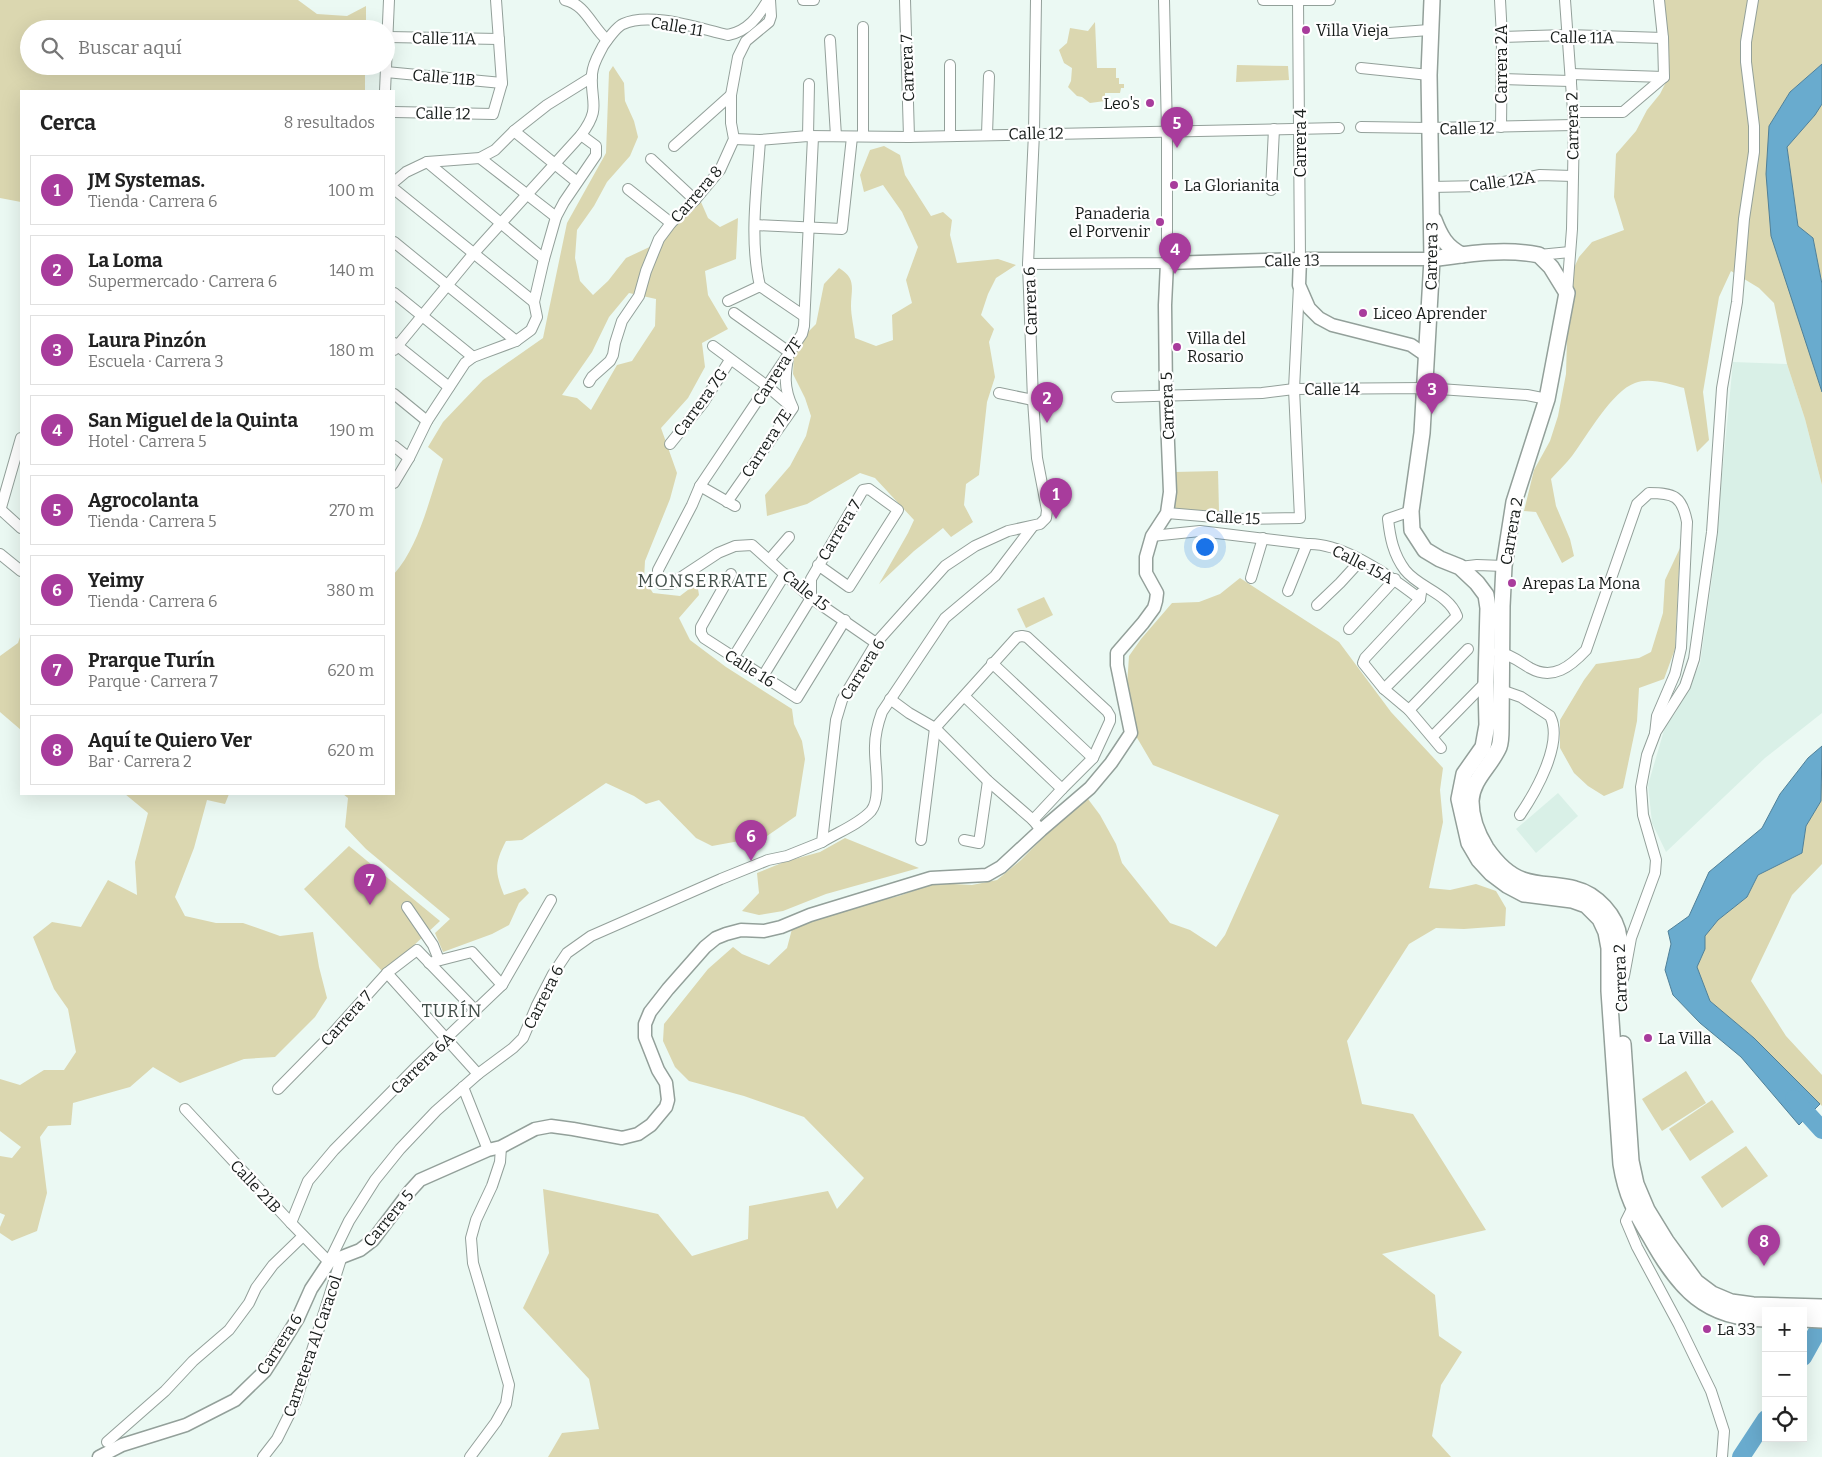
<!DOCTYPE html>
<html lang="es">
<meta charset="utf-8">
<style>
body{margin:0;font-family:Bitter,serif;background:#f2f2f2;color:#222}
.controls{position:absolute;right:15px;bottom:15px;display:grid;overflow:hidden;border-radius:0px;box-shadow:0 5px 20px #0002}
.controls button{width:45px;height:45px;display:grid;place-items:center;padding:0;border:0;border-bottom:1px solid #e0e0e0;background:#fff;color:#222;font:25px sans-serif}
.you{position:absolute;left:1204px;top:546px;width:18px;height:18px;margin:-12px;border:4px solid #fff;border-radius:50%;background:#1a73e8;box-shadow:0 0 0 8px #1a73e833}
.badge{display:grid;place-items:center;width:32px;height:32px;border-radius:50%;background:#a83c9c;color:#fff;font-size:16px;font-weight:700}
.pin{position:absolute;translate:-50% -41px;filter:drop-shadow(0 1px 2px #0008)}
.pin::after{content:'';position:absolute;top:26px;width:18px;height:15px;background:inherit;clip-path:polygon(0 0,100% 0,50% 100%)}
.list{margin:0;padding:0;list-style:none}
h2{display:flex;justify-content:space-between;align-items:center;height:65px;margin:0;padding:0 20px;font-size:21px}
h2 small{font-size:16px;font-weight:400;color:#767676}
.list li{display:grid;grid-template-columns:32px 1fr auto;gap:15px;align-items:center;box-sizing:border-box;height:70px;margin:0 10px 10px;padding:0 10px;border:1px solid #e0e0e0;border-radius:0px}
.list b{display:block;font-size:19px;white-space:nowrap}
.list p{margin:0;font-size:16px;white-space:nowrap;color:#767676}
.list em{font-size:16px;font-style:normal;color:#767676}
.icon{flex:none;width:28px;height:28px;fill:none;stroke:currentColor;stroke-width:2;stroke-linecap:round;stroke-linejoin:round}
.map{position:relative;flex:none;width:1822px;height:1457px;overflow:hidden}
.search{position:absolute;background:#fff;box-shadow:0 5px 20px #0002;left:20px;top:20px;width:375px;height:55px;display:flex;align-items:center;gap:12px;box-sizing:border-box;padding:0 18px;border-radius:28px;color:#767676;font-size:19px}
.panel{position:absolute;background:#fff;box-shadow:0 5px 20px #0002;left:20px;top:90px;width:375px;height:705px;border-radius:0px}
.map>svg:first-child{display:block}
.built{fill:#d9f0e7}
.green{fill:#dbd7b0;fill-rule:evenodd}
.water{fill:#69abce;stroke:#508098}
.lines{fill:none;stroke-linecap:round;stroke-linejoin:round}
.river{stroke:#69abce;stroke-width:18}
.minor-casing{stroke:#93a09a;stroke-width:12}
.tertiary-casing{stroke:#93a09a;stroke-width:15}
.secondary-casing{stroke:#93a09a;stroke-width:18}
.minor{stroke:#fff;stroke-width:10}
.tertiary{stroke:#fff;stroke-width:12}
.secondary{stroke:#fff;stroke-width:15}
.poi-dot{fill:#a83c9c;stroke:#fff;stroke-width:2}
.labels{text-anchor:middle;stroke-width:4.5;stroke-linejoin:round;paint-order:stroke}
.street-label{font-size:16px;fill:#171c1a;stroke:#fff}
.poi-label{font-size:16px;fill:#171c1a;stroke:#fff;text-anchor:start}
.neighbourhood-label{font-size:18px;letter-spacing:1px;fill:#44504b;stroke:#fff}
</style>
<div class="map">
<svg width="1822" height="1457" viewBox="0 0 1822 1457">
<rect width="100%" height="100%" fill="#ebf9f3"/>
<g class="built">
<path d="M1733 362 1787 364 1805 419 1822 485V713L1765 758 1666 852 1652 823 1648 785 1665 727 1676 712 1700 664 1712 578Z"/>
<path d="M1558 793 1578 816 1536 853 1516 829Z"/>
</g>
<g class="green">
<path d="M0 0H298L317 14 347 16 366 6V29H29V66H365V91H21V202L0 198Z"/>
<path d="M1662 0H1822V64L1790 92 1769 126 1798 315 1822 392V485L1805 419 1787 364 1774 303 1759 288 1731 271 1719 297 1703 392 1709 440 1697 452 1684 388C1670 384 1649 377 1635 383 1612 391 1587 436 1572 456 1566 464 1558 471 1551 479L1556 506 1570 539 1574 556 1562 563 1536 512 1524 511 1534 470 1550 441 1558 416 1566 374 1567 339 1572 296V272L1579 257 1592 242 1624 230 1614 197 1616 154 1636 131 1647 110 1660 94 1669 76Z"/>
<path d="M1095 22 1097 68H1116V78H1119V84H1124V88H1121L1120 93H1105V101L1090 103 1082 97 1077 96 1068 87 1071 81 1072 68 1064 63 1059 50 1067 43 1070 28 1088 31Z"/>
<path d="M1237 65 1288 66 1289 80 1236 82Z"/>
<path d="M613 66 624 83 625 101 634 121 638 137 630 156 607 182 594 206 577 230 575 258 580 281 593 295 608 281 626 258 658 243 701 202 708 218 720 227 738 218 736 259 705 271 708 295 728 329 702 343 705 367 688 398 661 428 677 473 670 499 645 561 644 579 653 593 680 596 697 583 699 595 679 618 690 640 726 667 792 709 794 724 802 741 805 759 796 816 767 836 712 846 696 838 659 800 646 804 634 796 606 783 522 840 506 841C494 864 495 872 504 895L525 888 529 893 519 903 509 925 492 934 443 952 435 933 450 919 366 849 345 827 348 798 343 794H394V574C420 545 430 496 443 459L428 447 443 422 483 380 543 338 567 223 606 153 609 72ZM629 293 656 299 655 326 632 361 617 365 591 410 577 398 562 395 592 352 609 317Z"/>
<path d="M1822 104V284L1813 238 1798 227 1787 147 1815 115Z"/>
<path d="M884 146 900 155 905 175 931 216 943 212 952 220 950 235 957 263 998 259 1016 265 996 278 988 294 981 315 994 329 989 342 995 377 987 402 979 475 966 484 964 505 973 522 951 537 943 528 914 551 879 584 908 533 914 520 875 478 860 473 807 504 767 516 765 495 790 466 806 436 811 416 805 398 793 374 794 352 805 335 816 324 824 284 839 268C857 279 851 289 851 306 851 316 854 327 855 338L876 346 893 340 892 315 912 303 906 280 918 247 902 212 883 185 864 192 860 175 870 150Z"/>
<path d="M1218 471 1219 511 1174 510V472Z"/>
<path d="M1680 548 1675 649 1664 679 1639 688 1637 721 1623 788 1604 796 1588 786 1574 773 1560 748V720L1584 680 1596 664 1639 658 1651 652 1663 613 1665 580Z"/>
<path d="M1240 578 1339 642 1391 712 1443 768 1440 790 1443 822 1429 888 1450 890 1476 884 1496 891 1506 908 1505 926 1464 929 1436 928 1409 944 1347 1041 1362 1104 1413 1114 1486 1230 1382 1254 1435 1295 1439 1336 1462 1352 1441 1385 1432 1436 1451 1457H548L562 1433 599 1429 589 1379 523 1308 549 1253 543 1189 658 1214 692 1256 748 1239 749 1206 828 1191 837 1209 864 1178 804 1117 744 1096 689 1081 675 1067 663 1041 664 1024 708 969 733 947 742 954 769 965 787 948 792 929 828 913 899 896 935 883 972 885 997 880 1021 860 1085 795 1100 815 1116 844 1122 863 1170 923 1190 930 1216 947 1225 935 1279 815 1153 765 1136 736 1127 685 1129 656 1141 639 1172 603 1199 602 1220 594Z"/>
<path d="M1044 597 1053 615 1026 628 1017 609Z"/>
<path d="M21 634V730L0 712V656L18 643Z"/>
<path d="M1822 783V864L1792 895 1751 981 1786 1036 1822 1075V1106L1754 1038 1710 1001 1697 967 1705 949 1704 936 1718 920 1747 897 1758 875 1802 853 1806 826 1821 801 1820 786Z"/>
<path d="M125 794H229L225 804 207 800 194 848 175 897 185 916 216 923H243L280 936 313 932 319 967 327 998 315 1017 275 1057 244 1059 180 1083 153 1067 130 1087 73 1103 71 1125 48 1126 40 1137 47 1193 37 1231 12 1241 0 1233V1227L5 1215 0 1213V1156L12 1158 21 1147 0 1131V1079L20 1085 44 1070H64L76 1052 68 1009 54 989 33 937 52 922 81 927 108 880 137 895 135 862 148 813Z"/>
<path d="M845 838 919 868 826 894 783 911 759 915 742 911 759 893 757 873 784 862 820 852Z"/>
<path d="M349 846 440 921 384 973 304 889Z"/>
<path d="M1686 1071 1706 1103 1662 1131 1642 1099Z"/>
<path d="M1712 1100 1734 1132 1690 1161 1669 1129Z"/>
<path d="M1746 1146 1768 1176 1722 1208 1701 1177Z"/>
</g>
<g class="water">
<path d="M1822 64V104L1815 115 1787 147 1798 226 1813 238 1822 284V392L1771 236 1766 174 1769 126 1790 92Z"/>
<path d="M1822 746 1821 801 1806 826 1802 853 1758 875 1747 897 1718 920 1705 936V949L1697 967 1710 1001 1754 1038 1820 1104 1799 1125 1741 1057 1700 1023 1673 995 1665 970 1671 944 1668 931 1689 916 1709 872 1762 828 1780 794 1808 758Z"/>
</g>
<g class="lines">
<g class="river">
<path d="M1794 1099 1822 1130"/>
<path d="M1803 1357 1822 1323"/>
<path d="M1741 1457 1766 1419"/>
</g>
<defs>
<g id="minor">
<path d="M565 0C585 4 592 27 607 40"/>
<path d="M803 0H814"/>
<path d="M905 0 909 137"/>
<path d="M1263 0H1330"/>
<path d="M1298 0 1300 259"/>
<path d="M1500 0 1502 37 1501 127"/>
<path d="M1565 0 1574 125 1572 229 1567 293"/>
<path d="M1389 33 1429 30"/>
<path d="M388 37 499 39"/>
<path d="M1502 37 1567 35 1663 38"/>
<path d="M830 40 836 136"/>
<path d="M950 65V135"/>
<path d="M1361 68 1429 75"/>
<path d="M386 72 502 83"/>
<path d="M1571 74 1664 77"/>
<path d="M1502 79 1571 81"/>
<path d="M385 91 389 0"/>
<path d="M394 112 493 114 502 83 496 0"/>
<path d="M1574 112H1623L1664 77 1663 38 1659 0"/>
<path d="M1361 127 1429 128 1574 125"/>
<path d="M514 131 577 182"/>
<path d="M987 134 989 76"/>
<path d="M808 136 809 84"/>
<path d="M863 136V27"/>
<path d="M813 137 804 326 802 334 700 486 692 505 658 570V580L661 584H671L718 553 735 546 752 545 811 598 876 643"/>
<path d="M734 139 760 140 808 136 909 137 1339 128"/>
<path d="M760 140C757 188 749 239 760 286"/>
<path d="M674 146 731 95"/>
<path d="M480 158 556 217"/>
<path d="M651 159 695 200"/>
<path d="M427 162 544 259"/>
<path d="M394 182 406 172 427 162 480 158 495 150 514 131 547 105 592 77"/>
<path d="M1430 187 1483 186 1540 175 1573 176"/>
<path d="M394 189 534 302"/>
<path d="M628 189 671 223"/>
<path d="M1271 190 1274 129"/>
<path d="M755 225 842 229 852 137"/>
<path d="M394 242 516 341"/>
<path d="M1539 255 1570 252"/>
<path d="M1028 264 1167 263V131L1164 0"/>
<path d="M394 293 473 357"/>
<path d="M728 301 760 286 804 316"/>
<path d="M394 343 449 387"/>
<path d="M713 346 767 386 789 405"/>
<path d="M394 350 474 253 581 135C602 107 590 103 592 74 593 63 598 56 603 46 608 39 616 27 623 24 650 11 700 29 728 35 748 31 758 17 768 0"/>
<path d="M589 382 592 377 610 361 613 355 615 343 622 321 639 296 646 271 659 239 671 223 695 200 720 170 734 139 731 123V95L738 57 746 41 769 22 771 16 770 0"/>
<path d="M999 393 1033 400H1046"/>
<path d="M394 394 427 421"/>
<path d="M1117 397 1262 393 1294 389 1425 388 1527 395 1547 399"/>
<path d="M670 444 703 403 730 360"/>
<path d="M394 446 409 458"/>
<path d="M394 483 409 458 427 421 465 363 473 357 516 341 531 330 537 317 534 302 544 259 556 217 564 202 596 155V146L581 135"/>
<path d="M700 486 735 506"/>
<path d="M727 502 793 408C783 387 785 374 789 352L734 313"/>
<path d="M0 509 21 528"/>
<path d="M0 511 21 438"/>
<path d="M1167 513 1238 519 1300 518 1294 389 1299 286"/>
<path d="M1152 536 1200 531 1307 544C1343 542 1393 578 1420 599"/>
<path d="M0 554 21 571"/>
<path d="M770 559 789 537"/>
<path d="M1460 567 1477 565 1504 566"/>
<path d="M731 574 701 627V633L704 638 797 698 845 620"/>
<path d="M1251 578 1263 538"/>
<path d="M1288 591 1307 544"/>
<path d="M1421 593 1420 599 1365 658 1363 663 1384 689 1409 710 1441 748"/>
<path d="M1317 605 1340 583 1361 560"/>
<path d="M1349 629 1395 579"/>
<path d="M1498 652C1510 654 1520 662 1530 668 1553 681 1571 666 1586 650L1637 504 1649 493C1674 493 1682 496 1687 522L1681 648 1675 674 1657 716 1655 734 1647 755 1641 787 1643 815 1656 860 1655 873 1631 938 1624 976 1618 991"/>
<path d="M733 658 785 574"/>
<path d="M992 663 1093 758"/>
<path d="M763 676 811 598V579L863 490 869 489 898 510 849 587 818 565"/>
<path d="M1384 689 1457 616C1448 593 1419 588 1405 570 1393 554 1390 537 1388 519L1411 511"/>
<path d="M1501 690 1521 697 1550 716C1564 743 1535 793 1520 815"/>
<path d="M890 699 909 713 935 728 988 781 1033 820 1041 830"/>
<path d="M1409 710 1468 649"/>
<path d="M1655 733 1685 686 1694 659 1712 532 1722 388 1737 302 1744 219 1754 152V126L1746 62V42L1753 0"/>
<path d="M1433 736 1486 682"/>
<path d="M1033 820 1062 789"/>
<path d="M921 840 935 728 1017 637 1022 636 1027 637 1107 711 1110 716V721L1093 758 1062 789 964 696"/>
<path d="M964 840 979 843 988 781"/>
<path d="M822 842C838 832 858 825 871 811 882 798 874 762 875 746 875 733 878 723 882 712L945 618 995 576 1033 526"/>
<path d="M407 907 433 945 439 960"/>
<path d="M429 963 472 952 502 985"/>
<path d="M387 973 478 1074"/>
<path d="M463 1087 488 1150"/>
<path d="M278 1089 332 1034 387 973 417 950 476 1011"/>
<path d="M185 1109 291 1223 329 1262 349 1221 375 1180 400 1149 436 1111 478 1074 513 1048 523 1038 537 1005 553 974 567 953 591 936 721 879 768 860 787 856 822 842 836 720 842 700 876 643 945 566 975 546 1008 531 1040 524 1046 518 1047 510 1037 458 1033 400 1028 264 1034 133 1036 0"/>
<path d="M1633 1207 1626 1221 1637 1247 1679 1325 1711 1391 1724 1431 1722 1457"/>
<path d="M291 1223 308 1181 334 1150 418 1065 502 985 551 900"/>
<path d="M107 1442 165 1391 193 1361 229 1330 249 1303 256 1288 273 1265 303 1236"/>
<path d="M263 1457 277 1439 296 1401 341 1259"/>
<path d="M470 1457 496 1422 506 1404 509 1385 473 1263 471 1238 476 1220 492 1186 500 1162 501 1147"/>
</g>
<g id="tertiary">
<path d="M1300 259 1299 285 1309 308 1319 318 1332 325 1411 345 1427 356"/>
<path d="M99 1457 122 1445 186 1425 235 1400 265 1371 274 1357 298 1318 311 1289 329 1262 360 1250 373 1240 410 1191 420 1180 488 1150 501 1147 535 1129 551 1126 573 1129 622 1138 638 1134 651 1125 666 1107 668 1100 666 1083 658 1070 645 1037V1024L650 1012 668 989 705 947 716 938 726 934 741 930 764 931 781 927 810 915 931 878 987 875 1001 867 1041 830 1090 788 1111 763 1131 733 1117 665V653L1143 623 1154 608 1156 601 1157 593 1146 573V557L1152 536 1167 513 1170 492 1166 395 1165 305 1167 263 1300 259H1432"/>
</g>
<g id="secondary">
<path d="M1432 0 1429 75 1432 259 1422 433 1411 511 1412 530 1425 550 1440 559 1460 567 1477 583 1486 595 1488 608 1486 682 1487 725 1483 747 1464 774 1459 799 1469 843 1479 860 1491 873 1507 885 1524 894 1572 900 1586 905 1600 919 1606 932 1609 948V991L1621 1164C1626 1195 1635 1212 1651 1238 1679 1288 1705 1319 1766 1319"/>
<path d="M1434 220C1440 236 1446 247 1462 255"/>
<path d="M1432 259C1467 254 1504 248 1539 255L1551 267 1567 293 1547 399 1514 502 1504 566 1502 606 1501 728C1501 734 1501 742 1499 747 1491 766 1472 779 1471 801 1471 817 1478 835 1486 848 1495 861 1508 875 1523 880 1540 886 1558 884 1575 889 1596 894 1617 916 1619 938 1619 945 1619 953 1619 961"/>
<path d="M1623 1044 1631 1161 1636 1184 1647 1210 1666 1241 1696 1282 1712 1294 1731 1302 1753 1305 1822 1307"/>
<path d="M1803 1319 1822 1320"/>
</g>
</defs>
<use href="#minor" class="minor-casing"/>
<use href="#tertiary" class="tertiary-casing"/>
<use href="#secondary" class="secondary-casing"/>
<use href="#minor" class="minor"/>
<use href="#tertiary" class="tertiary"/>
<use href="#secondary" class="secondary"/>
</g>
<g class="poi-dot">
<circle cx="1306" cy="30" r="5"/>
<circle cx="1150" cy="103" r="5"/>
<circle cx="1174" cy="185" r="5"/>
<circle cx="1160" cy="222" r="5"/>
<circle cx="1363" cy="313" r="5"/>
<circle cx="1177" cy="347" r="5"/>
<circle cx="1512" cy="583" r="5"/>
<circle cx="1648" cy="1038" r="5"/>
<circle cx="1707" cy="1329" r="5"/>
</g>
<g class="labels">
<g class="street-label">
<text transform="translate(677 26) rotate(10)" y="6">Calle 11</text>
<text transform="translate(1582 37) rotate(1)" y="6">Calle 11A</text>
<text transform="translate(444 38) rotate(1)" y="6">Calle 11A</text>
<text transform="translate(1501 64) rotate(-90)" y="6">Carrera 2A</text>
<text transform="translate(907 68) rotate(-92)" y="6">Carrera 7</text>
<text transform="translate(444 77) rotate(5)" y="6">Calle 11B</text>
<text transform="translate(443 113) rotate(1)" y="6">Calle 12</text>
<text transform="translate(1572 126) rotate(-91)" y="6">Carrera 2</text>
<text transform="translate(1467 128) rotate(-1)" y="6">Calle 12</text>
<text transform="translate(1036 133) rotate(-1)" y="6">Calle 12</text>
<text transform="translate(1300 143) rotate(-90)" y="6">Carrera 4</text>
<text transform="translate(1502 181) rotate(-8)" y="6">Calle 12A</text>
<text transform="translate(696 194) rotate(-49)" y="6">Carrera 8</text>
<text transform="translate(1431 256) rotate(-89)" y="6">Carrera 3</text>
<text transform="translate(1292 260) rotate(-1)" y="6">Calle 13</text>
<text transform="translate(1030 301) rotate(-92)" y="6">Carrera 6</text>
<text transform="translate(777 371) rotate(-57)" y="6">Carrera 7F</text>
<text x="1332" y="395">Calle 14</text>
<text transform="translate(700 402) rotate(-54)" y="6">Carrera 7G</text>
<text transform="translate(1167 406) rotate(-92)" y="6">Carrera 5</text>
<text transform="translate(766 443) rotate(-57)" y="6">Carrera 7E</text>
<text transform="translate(1233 517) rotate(3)" y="6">Calle 15</text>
<text transform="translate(839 530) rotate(-59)" y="6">Carrera 7</text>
<text transform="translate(1511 531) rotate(-80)" y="6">Carrera 2</text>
<text transform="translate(1363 564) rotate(27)" y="6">Calle 15A</text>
<text transform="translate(806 590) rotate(39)" y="6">Calle 15</text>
<text transform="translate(750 668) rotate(32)" y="6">Calle 16</text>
<text transform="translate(862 669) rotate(-58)" y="6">Carrera 6</text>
<text transform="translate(1620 978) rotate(-92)" y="6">Carrera 2</text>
<text transform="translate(543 997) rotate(-63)" y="6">Carrera 6</text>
<text transform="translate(346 1018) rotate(-48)" y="6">Carrera 7</text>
<text transform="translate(422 1063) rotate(-44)" y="6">Carrera 6A</text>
<text transform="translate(256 1186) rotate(47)" y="6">Calle 21B</text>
<text transform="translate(388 1218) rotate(-50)" y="6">Carrera 5</text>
<text transform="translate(279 1344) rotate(-57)" y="6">Carrera 6</text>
<text transform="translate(312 1346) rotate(-71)" y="6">Carretera Al Caracol</text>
</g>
<g class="poi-label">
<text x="1316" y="36">Villa Vieja</text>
<text x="1140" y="109" text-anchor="end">Leo's</text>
<text x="1184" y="191">La Glorianita</text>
<text x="1150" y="219" text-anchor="end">Panaderia<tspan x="1150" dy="18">el Porvenir</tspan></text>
<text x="1373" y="319">Liceo Aprender</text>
<text x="1187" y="344">Villa del<tspan x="1187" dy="18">Rosario</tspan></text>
<text x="1522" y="589">Arepas La Mona</text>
<text x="1658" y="1044">La Villa</text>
<text x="1717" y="1335">La 33</text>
</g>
<g class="neighbourhood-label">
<text x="703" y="587">MONSERRATE</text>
<text x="452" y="1017">TURÍN</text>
</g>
</g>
</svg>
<div class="controls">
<button>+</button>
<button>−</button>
<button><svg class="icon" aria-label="locate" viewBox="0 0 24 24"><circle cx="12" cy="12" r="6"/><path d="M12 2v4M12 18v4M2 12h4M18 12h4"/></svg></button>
</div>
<div class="you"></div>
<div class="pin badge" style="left:1056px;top:519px">1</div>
<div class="pin badge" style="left:1047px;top:423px">2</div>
<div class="pin badge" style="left:1432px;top:414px">3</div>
<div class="pin badge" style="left:1175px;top:274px">4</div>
<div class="pin badge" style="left:1177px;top:148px">5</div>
<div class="pin badge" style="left:751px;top:861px">6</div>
<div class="pin badge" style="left:370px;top:905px">7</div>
<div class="pin badge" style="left:1764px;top:1266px">8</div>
<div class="search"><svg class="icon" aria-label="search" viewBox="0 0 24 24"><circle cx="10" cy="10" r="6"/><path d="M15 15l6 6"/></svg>Buscar aquí</div>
<section class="panel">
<h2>Cerca<small>8 resultados</small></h2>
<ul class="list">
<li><span class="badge">1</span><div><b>JM Systemas.</b><p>Tienda · Carrera 6</p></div><em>100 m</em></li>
<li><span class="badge">2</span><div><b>La Loma</b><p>Supermercado · Carrera 6</p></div><em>140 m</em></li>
<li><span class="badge">3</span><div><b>Laura Pinzón</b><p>Escuela · Carrera 3</p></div><em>180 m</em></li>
<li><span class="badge">4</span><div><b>San Miguel de la Quinta</b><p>Hotel · Carrera 5</p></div><em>190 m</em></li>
<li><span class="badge">5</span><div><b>Agrocolanta</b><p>Tienda · Carrera 5</p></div><em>270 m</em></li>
<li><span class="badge">6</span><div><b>Yeimy</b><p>Tienda · Carrera 6</p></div><em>380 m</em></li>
<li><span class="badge">7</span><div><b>Prarque Turín</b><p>Parque · Carrera 7</p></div><em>620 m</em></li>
<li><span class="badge">8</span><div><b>Aquí te Quiero Ver</b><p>Bar · Carrera 2</p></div><em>620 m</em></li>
</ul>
</section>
</div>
